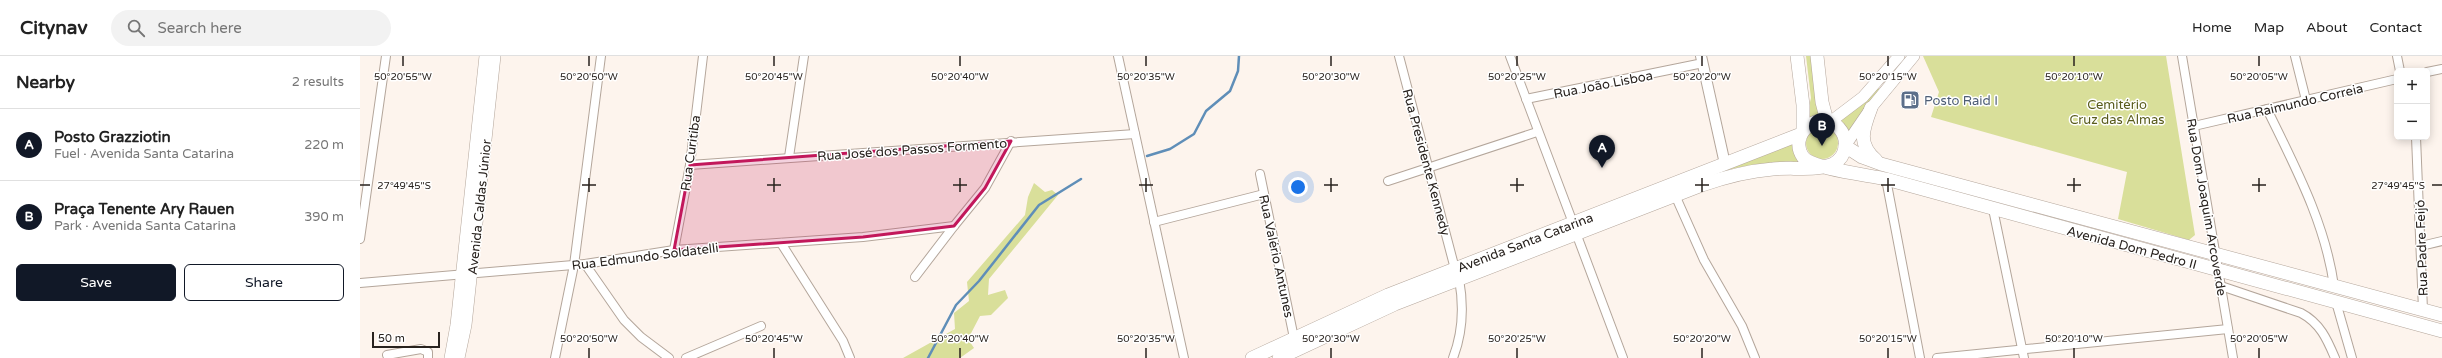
<!DOCTYPE html>
<meta charset="utf-8">
<style>
body{margin:0;font-family:"Varela Round",sans-serif;background:#f2f2f2;color:#222}
.controls{position:absolute;right:12px;top:12px;display:grid;overflow:hidden;border-radius:6px;box-shadow:0 2px 10px #0003}
.controls button{width:36px;height:36px;display:grid;place-items:center;padding:0;border:0;border-bottom:1px solid #e0e0e0;background:#fff;color:#222;font:20px sans-serif}
.scale{position:absolute;left:12px;bottom:10px;width:68px;box-sizing:border-box;padding-left:4px;border:2px solid #28221e;border-top:0;font-size:11px;line-height:14px;white-space:nowrap;color:#28221e;-webkit-text-stroke:3px #fff;paint-order:stroke}
.you{position:absolute;left:938px;top:131px;width:14px;height:14px;margin:-10px;border:3px solid #fff;border-radius:50%;background:#1a73e8;box-shadow:0 0 0 6px #1a73e833}
.badge{display:grid;place-items:center;width:26px;height:26px;border-radius:50%;background:#111827;color:#fff;font-size:13px;font-weight:700}
.pin{position:absolute;translate:-50% -33px;filter:drop-shadow(0 1px 2px #0008)}
.pin::after{content:'';position:absolute;top:21px;width:14px;height:12px;background:inherit;clip-path:polygon(0 0,100% 0,50% 100%)}
.list{margin:0;padding:0;list-style:none}
h2{display:flex;justify-content:space-between;align-items:center;height:52px;margin:0;padding:0 16px;font-size:17px}
h2 small{font-size:13px;font-weight:400;color:#767676}
.list li{display:grid;grid-template-columns:26px 1fr auto;gap:12px;align-items:center;box-sizing:border-box;height:72px;padding:0 16px;border-top:1px solid #e0e0e0}
.list b{display:block;font-size:15px;white-space:nowrap}
.list p{margin:0;font-size:13px;white-space:nowrap;color:#767676}
.list em{font-size:13px;font-style:normal;color:#767676}
.actions{display:flex;gap:8px;padding:12px 16px}
.actions a{flex:1;padding:9px 0;border:1px solid #111827;border-radius:6px;text-align:center;font-size:14px;color:#111827}
.actions .main{background:#111827;color:#fff}
.icon{flex:none;width:22px;height:22px;fill:none;stroke:currentColor;stroke-width:2;stroke-linecap:round;stroke-linejoin:round}
.map{position:relative;flex:none;width:2082px;height:302px;overflow:hidden}
header{display:flex;align-items:center;gap:24px;box-sizing:border-box;height:56px;padding:0 20px;background:#fff;border-bottom:1px solid #e0e0e0}
header strong{font-size:19px}
nav{display:flex;gap:22px;margin-inline-start:auto;font-size:14px}
.search{width:280px;height:36px;background:#f2f2f2;display:flex;align-items:center;gap:10px;box-sizing:border-box;padding:0 14px;border-radius:22px;color:#767676;font-size:15px}
main{display:flex}
aside{flex:1;background:#fff}
.map>svg:first-child{display:block}
.green{fill:#d9df9a}
.lines{fill:none;stroke-linecap:round;stroke-linejoin:round}
.stream{stroke:#5f8eb8;stroke-width:2.5}
.minor-casing{stroke:#b4a69b;stroke-width:10}
.tertiary-casing{stroke:#b4a69b;stroke-width:12}
.secondary-casing{stroke:#b4a69b;stroke-width:12}
.primary-casing{stroke:#b4a69b;stroke-width:14}
.minor{stroke:#fff;stroke-width:8}
.tertiary{stroke:#fff;stroke-width:10}
.secondary{stroke:#fff;stroke-width:11}
.primary{stroke:#fff;stroke-width:13}
.marked{fill:#c2185b;fill-opacity:0.2;stroke:#c2185b;stroke-width:3;stroke-linejoin:round}
.ticks{fill:none;stroke:#28221e;stroke-width:1.5}
.labels{text-anchor:middle;stroke-width:3;stroke-linejoin:round;paint-order:stroke}
.street-label{font-size:13px;fill:#28221e;stroke:#fff}
.service-label{font-size:13px;fill:#4e5e75;stroke:#fff;text-anchor:start}
.park-label{font-size:13px;fill:#585b1b;stroke:#fff}
.ticks-label{font-size:10px;text-anchor:middle;fill:#28221e;stroke:#fff;stroke-width:3;stroke-linejoin:round;paint-order:stroke}
</style>
<header>
<strong>Citynav</strong>
<div class="search"><svg class="icon" aria-label="search" viewBox="0 0 24 24"><circle cx="10" cy="10" r="6"/><path d="M15 15l6 6"/></svg>Search here</div>
<nav><a>Home</a><a>Map</a><a>About</a><a>Contact</a></nav>
</header>
<main>
<aside>
<h2>Nearby<small>2 results</small></h2>
<ul class="list">
<li><span class="badge">A</span><div><b>Posto Grazziotin</b><p>Fuel · Avenida Santa Catarina</p></div><em>220 m</em></li>
<li><span class="badge">B</span><div><b>Praça Tenente Ary Rauen</b><p>Park · Avenida Santa Catarina</p></div><em>390 m</em></li>
</ul>
<div class="actions"><a class="main">Save</a><a>Share</a></div>
</aside>
<div class="map">
<svg width="2082" height="302" viewBox="0 0 2082 302">
<rect width="100%" height="100%" fill="#fdf4ed"/>
<g class="green">
<path d="M1446 0H1452L1461 57 1446 63 1451 42Z"/>
<path d="M1563 0H1806L1835 179 1829 184 1758 163 1767 116 1571 61 1579 36Z"/>
<path d="M1518 32 1520 34 1488 76 1479 63Z"/>
<circle cx="1462" cy="87" r="16"/>
<path d="M1434 83 1438 99 1444 106C1410 105 1380 109 1348 120L1027 246 908 302H898L1025 242Z"/>
<path d="M674 127 685 136 692 134 698 139 629 223 628 239 645 234 648 242 631 259 620 260 608 283 614 292 600 302H543L595 273 594 257 609 245 607 226 665 159 668 141Z"/>
</g>
<g class="lines">
<g class="stream">
<path d="M787 100 810 93 834 78 846 55 870 35 878 15 879 0"/>
<path d="M568 302 596 249 619 225 679 149 721 123"/>
</g>
<defs>
<g id="minor">
<path d="M758 0 824 302"/>
<path d="M1039 0 1095 213"/>
<path d="M1150 0 1213 167"/>
<path d="M1822 0 1873 302"/>
<path d="M1935 0 1946 44"/>
<path d="M2037 0 2040 15"/>
<path d="M2067 16 2082 13"/>
<path d="M1166 43 1343 7"/>
<path d="M1907 53C1935 111 1965 166 1974 230"/>
<path d="M1834 70 2037 23"/>
<path d="M2056 81 2063 254"/>
<path d="M429 101 444 0"/>
<path d="M330 109 775 78"/>
<path d="M900 118 934 282"/>
<path d="M1526 123 1560 302"/>
<path d="M1028 125 1177 76"/>
<path d="M1315 139 1344 204 1382 270 1395 302"/>
<path d="M1633 153 1664 302"/>
<path d="M794 166 904 138"/>
<path d="M1216 177 1263 302"/>
<path d="M0 183 26 0"/>
<path d="M421 187 483 285 490 302"/>
<path d="M2061 190 2082 185"/>
<path d="M314 194 330 109 343 0"/>
<path d="M225 208 264 264 281 281 309 302"/>
<path d="M555 221 594 170 625 132 651 85"/>
<path d="M0 227 225 208 314 194 503 181 594 170"/>
<path d="M1861 230 1941 257C1960 267 1967 283 1975 302"/>
<path d="M1976 246 1992 302"/>
<path d="M27 299 61 293 68 296V302"/>
<path d="M195 302 214 209 241 0"/>
<path d="M326 302 401 270"/>
<path d="M1093 302C1103 276 1104 250 1099 223"/>
<path d="M1577 302 1868 273"/>
</g>
<path id="tertiary" d="M1341 0 1365 108"/>
<g id="secondary">
<path d="M1470 66 1503 41 1539 0"/>
<path d="M1485 90 1511 52 1554 0"/>
<path d="M90 302 96 269 125 0"/>
<path d="M99 302 106 269 135 0"/>
</g>
<g id="primary">
<path d="M1437 0 1443 49V74"/>
<path d="M1457 0 1462 46 1467 65"/>
<path d="M1511 52C1503 73 1497 88 1516 104"/>
<path d="M1485 90 1502 101 1521 108 2082 259"/>
<path d="M892 302 1028 239 1441 78"/>
<path d="M919 302 1035 248 1342 129C1365 121 1388 115 1413 113 1429 111 1459 115 1473 108 1487 101 1489 83 1479 72 1461 51 1427 78 1443 101 1452 113 1509 119 1526 123L2082 275"/>
</g>
</defs>
<use href="#minor" class="minor-casing"/>
<use href="#tertiary" class="tertiary-casing"/>
<use href="#secondary" class="secondary-casing"/>
<use href="#primary" class="primary-casing"/>
<use href="#minor" class="minor"/>
<use href="#tertiary" class="tertiary"/>
<use href="#secondary" class="secondary"/>
<use href="#primary" class="primary"/>
</g>
<path class="marked" d="M651 85 625 132 594 170 503 181 314 194 330 109Z"/>
<path class="ticks" d="M43 0V10M229 0V10M414 0V10M600 0V10M786 0V10M971 0V10M1157 0V10M1342 0V10M1528 0V10M1714 0V10M1899 0V10M229 122V136M414 122V136M600 122V136M786 122V136M971 122V136M1157 122V136M1342 122V136M1528 122V136M1714 122V136M1899 122V136M0 129H10M222 129H236M407 129H421M593 129H607M779 129H793M964 129H978M1150 129H1164M1335 129H1349M1521 129H1535M1707 129H1721M1892 129H1906M2072 129H2082M229 292V302M414 292V302M600 292V302M786 292V302M971 292V302M1157 292V302M1342 292V302M1528 292V302M1714 292V302M1899 292V302"/>
<defs>
<symbol id="fuel-square" viewBox="-11 -11 22 22"><rect x="-9" y="-9" width="18" height="18" rx="4" fill="#5c6f8a" stroke="#fff"/><path d="M-5.5-6h7V0h2V4h1.3V-2.5L3-4.5l.8-.8L6-3V5H2.5V1h-1V6h-7ZM-4.2-4.7v3.2H.2V-4.7Z" fill="#fff"/></symbol>
</defs>
<g fill-rule="evenodd">
<use href="#fuel-square" x="1539" y="33" width="22" height="22"/>
</g>
<g class="labels">
<g class="street-label">
<text transform="translate(1243 28) rotate(-11)" y="5">Rua João Lisboa</text>
<text transform="translate(1935 47) rotate(-13)" y="5">Rua Raimundo Correia</text>
<text transform="translate(552 93) rotate(-4)" y="5">Rua José dos Passos Formento</text>
<text transform="translate(330 97) rotate(-82)" y="5">Rua Curitiba</text>
<text transform="translate(1067 106) rotate(75)" y="5">Rua Presidente Kennedy</text>
<text transform="translate(119 151) rotate(-84)" y="5">Avenida Caldas Júnior</text>
<text transform="translate(1847 151) rotate(80)" y="5">Rua Dom Joaquim Arcoverde</text>
<text transform="translate(1165 186) rotate(-21)" y="5">Avenida Santa Catarina</text>
<text transform="translate(1772 191) rotate(15)" y="5">Avenida Dom Pedro II</text>
<text transform="translate(2061 192) rotate(-92)" y="5">Rua Padre Feijó</text>
<text transform="translate(285 200) rotate(-7)" y="5">Rua Edmundo Soldatelli</text>
<text transform="translate(917 200) rotate(78)" y="5">Rua Valério Antunes</text>
</g>
<g class="service-label">
<text x="1564" y="49">Posto Raid I</text>
</g>
<g class="park-label">
<text x="1757" y="53">Cemitério<tspan x="1757" dy="15">Cruz das Almas</tspan></text>
</g>
</g>
<g class="ticks-label">
<text x="43" y="24">50°20'55"W</text>
<text x="229" y="24">50°20'50"W</text>
<text x="414" y="24">50°20'45"W</text>
<text x="600" y="24">50°20'40"W</text>
<text x="786" y="24">50°20'35"W</text>
<text x="971" y="24">50°20'30"W</text>
<text x="1157" y="24">50°20'25"W</text>
<text x="1342" y="24">50°20'20"W</text>
<text x="1528" y="24">50°20'15"W</text>
<text x="1714" y="24">50°20'10"W</text>
<text x="1899" y="24">50°20'05"W</text>
<text x="44" y="133">27°49'45"S</text>
<text x="2038" y="133">27°49'45"S</text>
<text x="229" y="286">50°20'50"W</text>
<text x="414" y="286">50°20'45"W</text>
<text x="600" y="286">50°20'40"W</text>
<text x="786" y="286">50°20'35"W</text>
<text x="971" y="286">50°20'30"W</text>
<text x="1157" y="286">50°20'25"W</text>
<text x="1342" y="286">50°20'20"W</text>
<text x="1528" y="286">50°20'15"W</text>
<text x="1714" y="286">50°20'10"W</text>
<text x="1899" y="286">50°20'05"W</text>
</g>
</svg>
<div class="controls">
<button>+</button>
<button>−</button>
</div>
<div class="scale">50 m</div>
<div class="you"></div>
<div class="pin badge" style="left:1242px;top:112px">A</div>
<div class="pin badge" style="left:1462px;top:90px">B</div>
</div>
</main>
